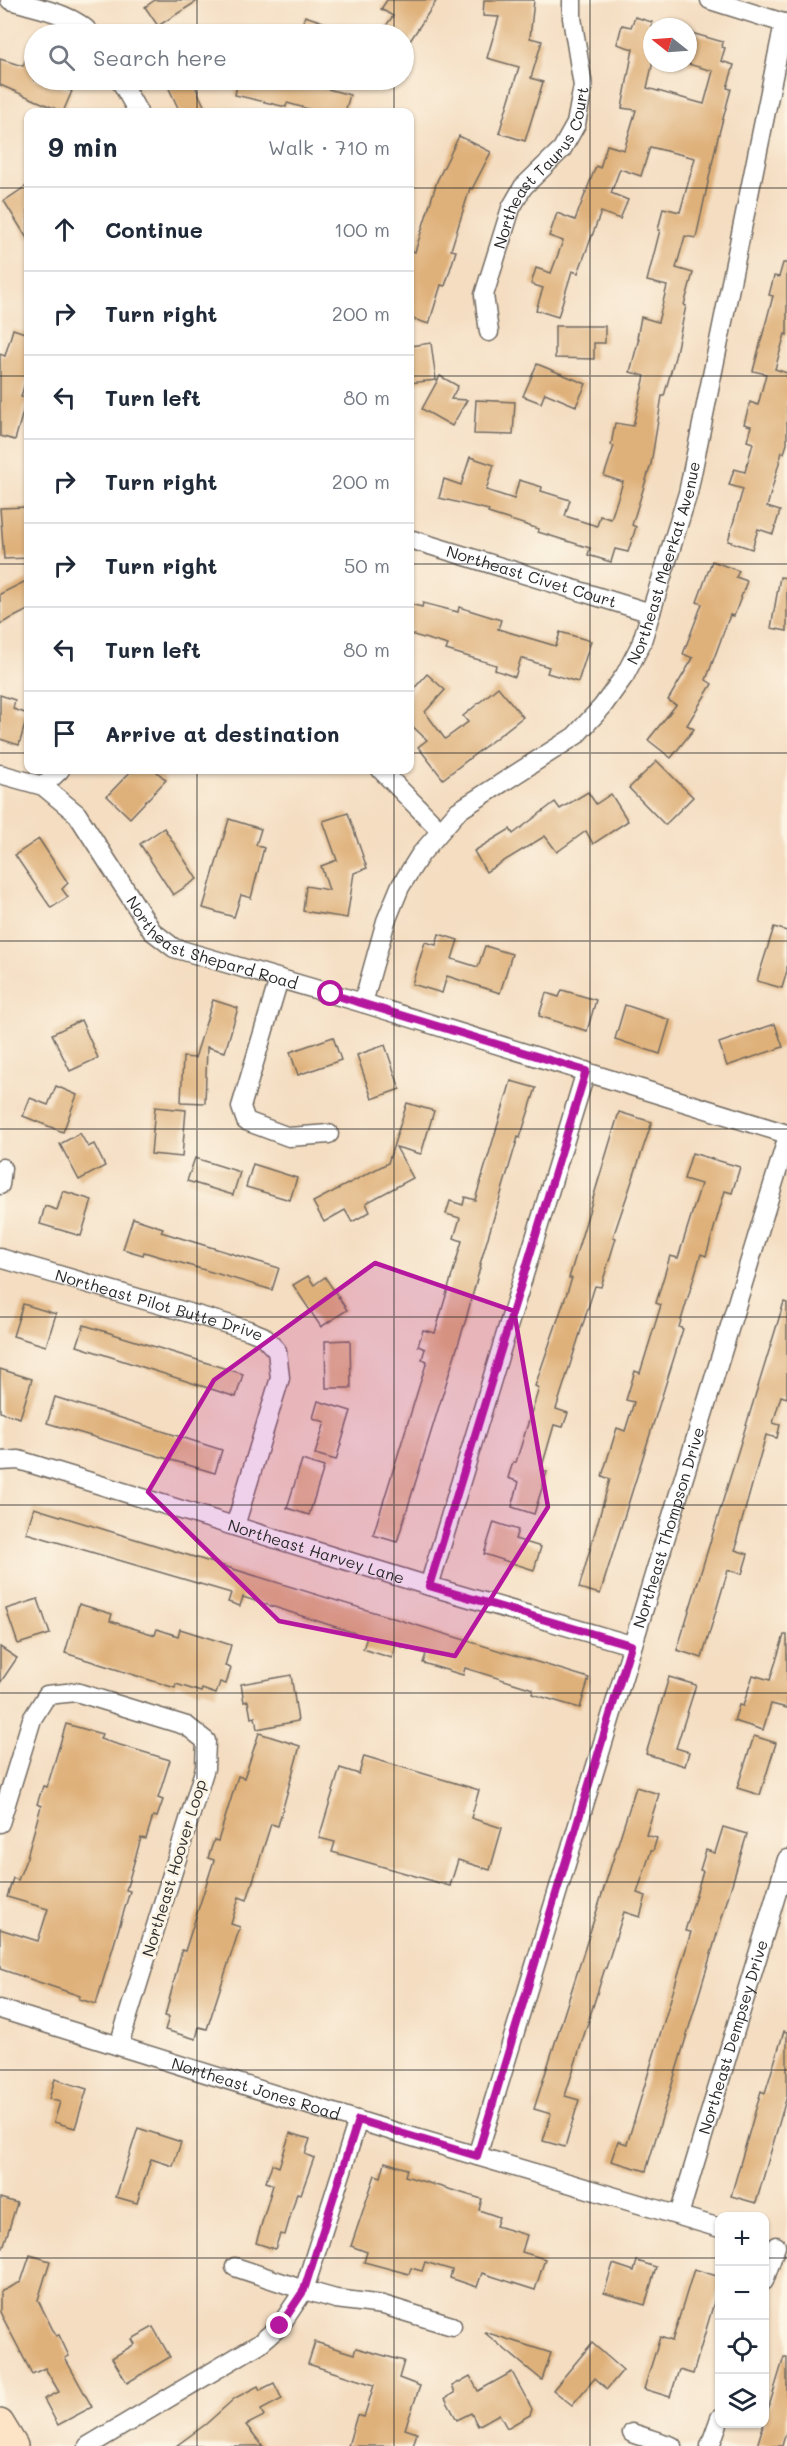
<!DOCTYPE html>
<meta charset="utf-8">
<style>
body{margin:0;font-family:Mali,sans-serif;background:#f2f2f3;color:#1f2937}
.controls{position:absolute;right:18px;bottom:18px;display:grid;overflow:hidden;border-radius:12px;box-shadow:0 2px 4px #0004}
.controls button{width:54px;height:54px;display:grid;place-items:center;padding:0;border:0;border-bottom:2px solid #e0e1e3;background:#fff;color:#1f2937;font:30px sans-serif}
.compass{position:absolute;left:643px;top:18px;width:54px;height:54px;border-radius:50%;background:#fff;box-shadow:0 2px 4px #0004;rotate:287deg}
.stop{position:absolute;width:18px;height:18px;margin:-14px;border:4px solid #b5179e;border-radius:50%;background:#fff}
.stop.end{background:#b5179e;border-color:#fff;box-shadow:0 2px 6px #0008}
.list{margin:0;padding:0;list-style:none}
h2{display:flex;justify-content:space-between;align-items:center;height:78px;margin:0;padding:0 24px;font-size:26px}
h2 small{font-size:20px;font-weight:400;color:#747a83}
.list li{display:grid;grid-template-columns:39px 1fr auto;gap:18px;align-items:center;box-sizing:border-box;height:84px;padding:0 24px;border-top:2px solid #e0e1e3}
.list b{display:block;font-size:22px;white-space:nowrap}
.list em{font-size:20px;font-style:normal;color:#747a83}
.icon{flex:none;width:33px;height:33px;fill:none;stroke:currentColor;stroke-width:2;stroke-linecap:round;stroke-linejoin:round}
.map{position:relative;flex:none;width:787px;height:2446px;overflow:hidden}
.search{position:absolute;background:#fff;box-shadow:0 2px 4px #0004;left:24px;top:24px;width:390px;height:66px;display:flex;align-items:center;gap:15px;box-sizing:border-box;padding:0 21px;border-radius:33px;color:#747a83;font-size:22px}
.panel{position:absolute;background:#fff;box-shadow:0 2px 4px #0004;left:24px;top:108px;width:390px;height:666px;border-radius:12px}
.map>svg:first-child{display:block}
.building{fill:#dfb17a}
.lines{fill:none;stroke-linecap:round;stroke-linejoin:round}
.minor-casing{stroke:#716960;stroke-width:21}
.secondary-casing{stroke:#716960;stroke-width:30}
.minor{stroke:#fff;stroke-width:18}
.secondary{stroke:#fee4c6;stroke-width:27}
.route{stroke:#b5179e;stroke-width:8}
.marked{fill:#b5179e;fill-opacity:0.2;stroke:#b5179e;stroke-width:4.5;stroke-linejoin:round}
.grid{fill:none;stroke:#2b2b2b;stroke-width:1.5;stroke-opacity:0.55}
.labels{text-anchor:middle;stroke-width:6;stroke-linejoin:round;paint-order:stroke}
.street-label{font-size:16px;fill:#2b2b2b;stroke:#fcf5e5}
</style>
<div class="map">
<svg width="787" height="2446" viewBox="0 0 787 2446">
<rect width="100%" height="100%" fill="#fcf5e5"/>
<filter id="ink" filterUnits="userSpaceOnUse"><feTurbulence type="fractalNoise" baseFrequency=".0167" numOctaves="2"/><feDisplacementMap in="SourceGraphic" scale="12" xChannelSelector="R" yChannelSelector="G"/><feConvolveMatrix kernelMatrix="1 2 1 2 8 2 1 2 1" color-interpolation-filters="sRGB"/></filter>
<filter id="wash" filterUnits="userSpaceOnUse"><feTurbulence type="fractalNoise" baseFrequency=".008" numOctaves="4" result="noise"/><feDisplacementMap in="SourceGraphic" scale="24" xChannelSelector="R" yChannelSelector="G"/><feGaussianBlur stdDeviation="1.35" result="paint"/><feColorMatrix in="noise" values="0 0 0 0 0 0 0 0 0 0 0 0 0 0 0 0 0 1.4 0 .05"/><feComposite in="paint" operator="in"/></filter>
<g filter="url(#wash)">
<rect width="100%" height="100%" fill="#f4ddc1"/>
<g id="blocks">
<g class="building">
<path d="M155 0H199L158 26 145 7Z"/>
<path d="M387 0H437L404 50V34H380L393 16 381 9Z"/>
<path d="M484 0H534L530 38 542 41 531 78 543 82 525 141 499 133 519 67 487 58 499 17 483 16Z"/>
<path d="M305 16 353 32V34H299Z"/>
<path d="M635 17 652 22V66L647 88 704 104 713 71 688 64V32L723 42 722 47 725 48 721 61 734 65 727 88 731 89 717 141 696 238 685 236 676 268 693 273 684 305 686 306 675 357 664 396H662L651 464 632 525 636 527 628 552 615 549 611 562 588 555 590 548 538 532 539 529 488 513 489 510 439 498 444 479 461 485 470 457 494 465 486 490 514 499 519 480 542 487 541 491 570 500 565 516 597 526 600 516 611 519 623 482 604 476 614 446 611 445 615 423 633 426 645 376 630 372 639 338H637L641 317 658 322 667 286 647 281 660 230H658L663 208 680 212 695 158 650 147 641 176 620 169 611 193 628 200 620 219 601 212 578 273 572 271 558 317 536 310 543 288 531 284 536 268 551 273 563 241 549 236 557 213 575 220 596 166 600 168 607 145 624 150 636 110 622 108 633 49 617 44 622 25 631 27Z"/>
<path d="M34 38V80H43L72 91 63 112 0 85V59L23 66Z"/>
<path d="M165 80H192L207 112H180Z"/>
<path d="M238 80H295L350 95 345 112H319L287 103 286 107 235 95Z"/>
<path d="M459 136 491 152 472 189 470 188 451 250 456 251 445 286 441 285 429 324 410 318V250L415 252 437 181Z"/>
<path d="M28 185V240L4 201Z"/>
<path d="M783 263H787V335L785 334 775 369 787 373V444L784 453 782 452 767 507 780 511 773 534 758 529 752 549 728 541 743 489 729 485 734 469 745 472 753 443 747 441 751 426 744 424 750 402 758 405 766 374 753 371 773 296 769 295 774 276 779 277Z"/>
<path d="M555 326H605V343H594V359L555 358Z"/>
<path d="M13 329 28 334V372L21 397 27 398 15 440 0 436V354L5 356Z"/>
<path d="M431 343 436 380 410 383V346Z"/>
<path d="M537 364 586 384 576 406 545 393 541 403 523 396Z"/>
<path d="M440 376 458 386 451 399 467 400 452 426 422 409Z"/>
<path d="M476 400 515 402 513 435 474 434Z"/>
<path d="M28 507V558L4 559 0 508Z"/>
<path d="M712 561 739 571 736 577 747 581 734 616 730 615 706 680 712 684 687 725 694 729 671 758 648 740 676 705 668 700 693 658 683 654 702 604 697 602Z"/>
<path d="M780 577 787 578V631L771 628Z"/>
<path d="M28 580V610L0 624V594Z"/>
<path d="M423 603 458 612 459 607 501 620 498 629 556 646 560 632 591 641 578 682 547 673 549 667 521 658 515 677 495 670 496 665 446 650 448 645 410 634V604L422 607Z"/>
<path d="M427 674 445 690 425 712 445 739 468 722 463 716 498 687 523 717 443 779 418 747 427 740 410 724V693Z"/>
<path d="M0 695 15 700 13 709 28 714 19 745 0 739Z"/>
<path d="M657 761 693 797 665 825 629 788Z"/>
<path d="M132 770H155L166 780 130 818 107 796Z"/>
<path d="M588 792 596 804 611 794 628 821 593 844 586 831 557 852 545 836 486 872 474 851 510 829 513 834 555 802 560 809Z"/>
<path d="M348 813 367 868 354 873 347 918 303 911 306 886 329 890 321 866 337 860 323 821Z"/>
<path d="M229 819 261 829 256 845 264 848 251 898 241 895 234 917 203 908Z"/>
<path d="M164 828 197 879 173 895 140 844Z"/>
<path d="M39 839 68 883 62 889 68 897 51 908 15 855Z"/>
<path d="M774 927 787 931V971L782 988 757 981Z"/>
<path d="M439 934 458 940 452 959 478 967 485 946 512 954 500 993 447 976 442 993 412 984 425 942 436 945Z"/>
<path d="M562 990 596 1000 587 1031 539 1016 546 993 559 997Z"/>
<path d="M213 1000 238 1008 225 1052 207 1047 205 1103 181 1102 183 1057 195 1058Z"/>
<path d="M625 1005 670 1020 660 1054 615 1039Z"/>
<path d="M81 1020 98 1058 70 1071 52 1034Z"/>
<path d="M775 1024 783 1047 727 1066 719 1043Z"/>
<path d="M333 1037 341 1060 298 1075 290 1052Z"/>
<path d="M385 1045 400 1089 372 1099 357 1055Z"/>
<path d="M511 1081 536 1088 520 1138 518 1137 480 1264H481L466 1319 397 1542 373 1535 427 1361 422 1359 425 1349 418 1346 423 1330 435 1333 462 1241 454 1238 460 1218 446 1214 450 1201 463 1205 465 1197 475 1200Z"/>
<path d="M56 1086 77 1095 63 1132 23 1116 30 1098 48 1105Z"/>
<path d="M407 1103 434 1111 421 1154 396 1147 413 1178 366 1203 370 1212 352 1222 345 1210 324 1222 313 1202 388 1163Z"/>
<path d="M155 1107 186 1110 182 1157 151 1154Z"/>
<path d="M619 1112 652 1122 613 1237 616 1238 601 1287 595 1286 556 1409 568 1413 563 1427 554 1425 541 1470 547 1472 534 1514 512 1507 519 1482 508 1478 513 1462H516L539 1388 535 1386 572 1278H569Z"/>
<path d="M80 1133 88 1147 94 1144 105 1166 79 1180 60 1144Z"/>
<path d="M692 1153 740 1167 732 1193 725 1191 706 1256 701 1254 679 1327 683 1329 600 1594 579 1588 610 1479 602 1476 617 1428 625 1431 634 1402 626 1400 635 1371 640 1373 661 1305 656 1303 670 1256 678 1258 701 1184 684 1179Z"/>
<path d="M195 1158 240 1172 233 1195 187 1181Z"/>
<path d="M253 1164 297 1178 290 1200 246 1187Z"/>
<path d="M63 1191 92 1200 81 1236 40 1224 45 1206 57 1210Z"/>
<path d="M133 1218 163 1228 161 1232 279 1268 272 1290 144 1252 143 1255 123 1249Z"/>
<path d="M308 1276 314 1285 325 1277 347 1310 321 1327 293 1285Z"/>
<path d="M784 1302 787 1303V1398L781 1396 773 1423 780 1425 777 1438 766 1435 736 1542H738L735 1550 748 1554 742 1574 728 1570 702 1658 677 1650Z"/>
<path d="M23 1304 56 1314 46 1346 13 1336Z"/>
<path d="M84 1325 243 1374 236 1397 77 1346Z"/>
<path d="M350 1340 351 1388H326L325 1341Z"/>
<path d="M0 1369 32 1379 20 1418 0 1412Z"/>
<path d="M55 1397 222 1450 215 1473 47 1423Z"/>
<path d="M318 1401 351 1411 336 1460 315 1454 325 1422 313 1418Z"/>
<path d="M302 1460 324 1467 309 1515 287 1508Z"/>
<path d="M34 1508 589 1678 580 1708 532 1694 533 1689 465 1668 463 1675 423 1663 426 1654 395 1645 392 1658 363 1649 367 1637 243 1597 240 1606 228 1602 231 1593 26 1533Z"/>
<path d="M494 1522 518 1530 515 1539 541 1547 534 1570 484 1554Z"/>
<path d="M38 1599 50 1634 18 1644 6 1609Z"/>
<path d="M79 1604 112 1614 110 1621 155 1635 157 1629 178 1636 180 1629 231 1645 225 1666 231 1668 226 1684 220 1682 216 1694 202 1689 201 1692 176 1684 175 1688 65 1653Z"/>
<path d="M784 1635H787V1708L771 1704 763 1730 734 1721 739 1705 743 1706 753 1675 770 1680Z"/>
<path d="M0 1647 17 1658 0 1683Z"/>
<path d="M291 1675 298 1721 257 1729 255 1717 251 1718 248 1701 244 1702 241 1684Z"/>
<path d="M669 1677 696 1685 676 1748 689 1752 685 1766 646 1754Z"/>
<path d="M66 1724 102 1734 100 1739 170 1760 158 1798 163 1800 157 1817 153 1816 146 1839 141 1838 126 1890 130 1891 96 2004 79 1999 80 1996 0 1969V1929L38 1941 48 1909 7 1897 13 1878 18 1880 27 1857 41 1806 37 1804 43 1786 47 1787Z"/>
<path d="M259 1733 300 1746 278 1826 271 1824 247 1900 239 1897 231 1924 240 1927 207 2029 199 2027 196 2039 165 2030 169 2017 165 2016 182 1950 185 1951 214 1860 208 1858 214 1840 218 1841 238 1776 244 1778Z"/>
<path d="M754 1736 776 1743 760 1795 737 1788Z"/>
<path d="M364 1756 479 1790 471 1818 502 1828 490 1870 458 1860 450 1886 332 1852 335 1842 319 1838 340 1768 359 1774Z"/>
<path d="M636 1787 659 1794 646 1835 657 1838 653 1851H651L637 1893 646 1896 640 1917 624 1912 606 1968H605L565 2096 579 2100 565 2147 543 2141 551 2114 534 2109Z"/>
<path d="M723 1827 747 1834 646 2171 611 2161 618 2141 627 2144 691 1932 685 1931 703 1871 700 1870 706 1850 715 1853Z"/>
<path d="M784 2031 787 2032V2096L756 2203 731 2196 761 2091 765 2093Z"/>
<path d="M55 2079 87 2089 75 2128 54 2122 60 2102 49 2099Z"/>
<path d="M138 2128 181 2142 173 2166 151 2159 137 2203 116 2197Z"/>
<path d="M290 2133 310 2139 305 2154 314 2158 301 2194 297 2193 285 2235 280 2234 275 2249 256 2243 273 2185 266 2182 272 2164 279 2167Z"/>
<path d="M385 2162 407 2169 405 2176 482 2199 479 2210 499 2217 496 2226 527 2235 522 2252 545 2259 535 2290 482 2273 477 2287 450 2278 452 2270 425 2262 422 2271 411 2268 409 2274 364 2262 367 2252 351 2246 375 2175 381 2177Z"/>
<path d="M0 2198 17 2203 3 2248 0 2247Z"/>
<path d="M30 2255 50 2261 38 2300 56 2336 59 2335 69 2356 65 2358 92 2407 58 2425 44 2399 59 2392 45 2368 32 2374 0 2312V2292L21 2282Z"/>
<path d="M637 2261 656 2267 645 2305 604 2293 613 2264 634 2271Z"/>
<path d="M694 2269 720 2277V2282L693 2374 679 2370 670 2397 644 2389 660 2337 672 2341Z"/>
<path d="M153 2327 170 2357 127 2383 112 2358 135 2344 132 2339Z"/>
<path d="M485 2332 551 2353 542 2380 485 2333Z"/>
<path d="M315 2342 354 2354 356 2348 404 2361 399 2378 420 2386 405 2429 417 2433 413 2446H348L357 2415 364 2417 374 2385 308 2364Z"/>
<path d="M592 2343 623 2370 607 2389 595 2378 572 2405 553 2390Z"/>
<path d="M784 2357H787V2429L782 2446H757Z"/>
<path d="M512 2372 532 2409 530 2415 507 2428 499 2414 478 2426 471 2413 457 2420 445 2398 455 2393 452 2386 470 2376 478 2391Z"/>
<path d="M274 2383 282 2399 261 2410 264 2416 246 2425 263 2446H176L206 2424 235 2398 258 2386 260 2390Z"/>
</g>
</g>
</g>
<g filter="url(#ink)">
<use href="#blocks" fill-opacity="0" stroke="#716960" stroke-width="1.5"/>
<g class="lines">
<defs>
<g id="minor">
<path d="M10 0C36 8 73 13 91 34"/>
<path d="M710 0 787 24"/>
<path d="M120 80 138 112"/>
<path id="s1" d="M489 332 484 295 511 208 523 187 562 149 576 124 583 86 572 18V0"/>
<path id="s2" d="M413 540 651 613"/>
<path d="M381 770 440 830"/>
<path id="s3" d="M0 774 43 786 77 814 152 931 174 948 363 1003 787 1134"/>
<path d="M43 786 60 770"/>
<path d="M279 979 241 1107 246 1121 289 1137 329 1134"/>
<path id="s4" d="M363 1003 386 921 400 887 420 855 458 811 575 736 602 707 625 675 641 644 688 493 784 23"/>
<path d="M0 1185 2 1168"/>
<path id="s5" d="M0 1258 248 1330 263 1336 277 1351 280 1378 235 1526"/>
<path id="s6" d="M0 1461 19 1460 429 1586 631 1645"/>
<path d="M429 1586 586 1071"/>
<path d="M0 1823 32 1719 47 1695 76 1692 187 1726 206 1741 205 1768 119 2045"/>
<path id="s7" d="M0 2009 379 2127 720 2228"/>
<path id="s8" d="M477 2156 787 1139"/>
<path id="s9" d="M679 2215 787 1859"/>
<path d="M235 2267 304 2290 336 2299 383 2305 452 2326"/>
<path d="M764 2281 776 2246"/>
<path d="M632 2433 672 2446"/>
<path d="M88 2446 259 2344 280 2326 304 2290 358 2120"/>
<path d="M710 2446 720 2418"/>
</g>
<path id="secondary" d="M0 2423 14 2446"/>
</defs>
<use href="#minor" class="minor-casing"/>
<use href="#secondary" class="secondary-casing"/>
<use href="#minor" class="minor"/>
<use href="#secondary" class="secondary"/>
</g>
</g>
<g class="lines" filter="url(#ink)">
<path class="route" d="M280 2326 304 2290 358 2120 477 2156 631 1645 429 1586 586 1071 331 994"/>
</g>
<path class="marked" d="M375 1263 514 1311 548 1507 455 1656 279 1621 148 1492 214 1380Z"/>
<path class="grid" d="M197 0V34M394 0V34M590 0V2446M197 80V112M394 80V112M0 188H28M410 188H787M0 376H28M410 376H787M0 564H28M410 564H787M0 753H28M410 753H787M197 770V2446M394 770V2446M0 941H787M0 1129H787M0 1317H787M0 1505H787M0 1693H787M0 1882H787M0 2070H787M0 2258H720M764 2258H787"/>
<g class="labels">
<g class="street-label">
<text dy="6" stroke="none"><textPath href="#s1" startOffset="180">Northeast Taurus Court</textPath></text>
<text dy="6" stroke="none"><textPath href="#s4" startOffset="555">Northeast Meerkat Avenue</textPath></text>
<text dy="6" stroke="none"><textPath href="#s2" startOffset="124">Northeast Civet Court</textPath></text>
<text dy="6" stroke="none"><textPath href="#s3" startOffset="286">Northeast Shepard Road</textPath></text>
<text dy="6" stroke="none"><textPath href="#s5" startOffset="166">Northeast Pilot Butte Drive</textPath></text>
<text dy="6" stroke="none"><textPath href="#s8" startOffset="657">Northeast Thompson Drive</textPath></text>
<text dy="6" stroke="none"><textPath href="#s6" startOffset="330">Northeast Harvey Lane</textPath></text>
<text transform="translate(174 1868) rotate(-73)" y="6">Northeast Hoover Loop</text>
<text dy="6" stroke="none"><textPath href="#s9" startOffset="186">Northeast Dempsey Drive</textPath></text>
<text dy="6" stroke="none"><textPath href="#s7" startOffset="268">Northeast Jones Road</textPath></text>
</g>
</g>
</svg>
<div class="controls">
<button>+</button>
<button>−</button>
<button><svg class="icon" aria-label="locate" viewBox="0 0 24 24"><circle cx="12" cy="12" r="6"/><path d="M12 2v4M12 18v4M2 12h4M18 12h4"/></svg></button>
<button><svg class="icon" aria-label="layers" viewBox="0 0 24 24"><path d="M12 4l9 5-9 5-9-5zM3 14l9 5 9-5"/></svg></button>
</div>
<svg class="compass" viewBox="-18 -18 36 36"><path d="M0-13l5 13h-10z" fill="#e53935"/><path d="M0 13l5-13h-10z" fill="#747a83"/></svg>
<div class="stop" style="left:331px;top:994px"></div>
<div class="stop end" style="left:280px;top:2326px"></div>
<div class="search"><svg class="icon" aria-label="search" viewBox="0 0 24 24"><circle cx="10" cy="10" r="6"/><path d="M15 15l6 6"/></svg>Search here</div>
<section class="panel">
<h2>9 min<small>Walk · 710 m</small></h2>
<ul class="list">
<li><svg class="icon" aria-label="ahead" viewBox="0 0 24 24"><path d="M12 20V5M6 11l6-6 6 6"/></svg><div><b>Continue</b></div><em>100 m</em></li>
<li><svg class="icon" aria-label="right" viewBox="0 0 24 24"><path d="M7 20v-9h11M14 6l5 5-5 5"/></svg><div><b>Turn right</b></div><em>200 m</em></li>
<li><svg class="icon" aria-label="left" viewBox="0 0 24 24"><path d="M17 20v-9H6M10 6l-5 5 5 5"/></svg><div><b>Turn left</b></div><em>80 m</em></li>
<li><svg class="icon" aria-label="right" viewBox="0 0 24 24"><path d="M7 20v-9h11M14 6l5 5-5 5"/></svg><div><b>Turn right</b></div><em>200 m</em></li>
<li><svg class="icon" aria-label="right" viewBox="0 0 24 24"><path d="M7 20v-9h11M14 6l5 5-5 5"/></svg><div><b>Turn right</b></div><em>50 m</em></li>
<li><svg class="icon" aria-label="left" viewBox="0 0 24 24"><path d="M17 20v-9H6M10 6l-5 5 5 5"/></svg><div><b>Turn left</b></div><em>80 m</em></li>
<li><svg class="icon" aria-label="arrive" viewBox="0 0 24 24"><path d="M6 21V4h12l-3 4 3 4H6"/></svg><div><b>Arrive at destination</b></div></li>
</ul>
</section>
</div>
